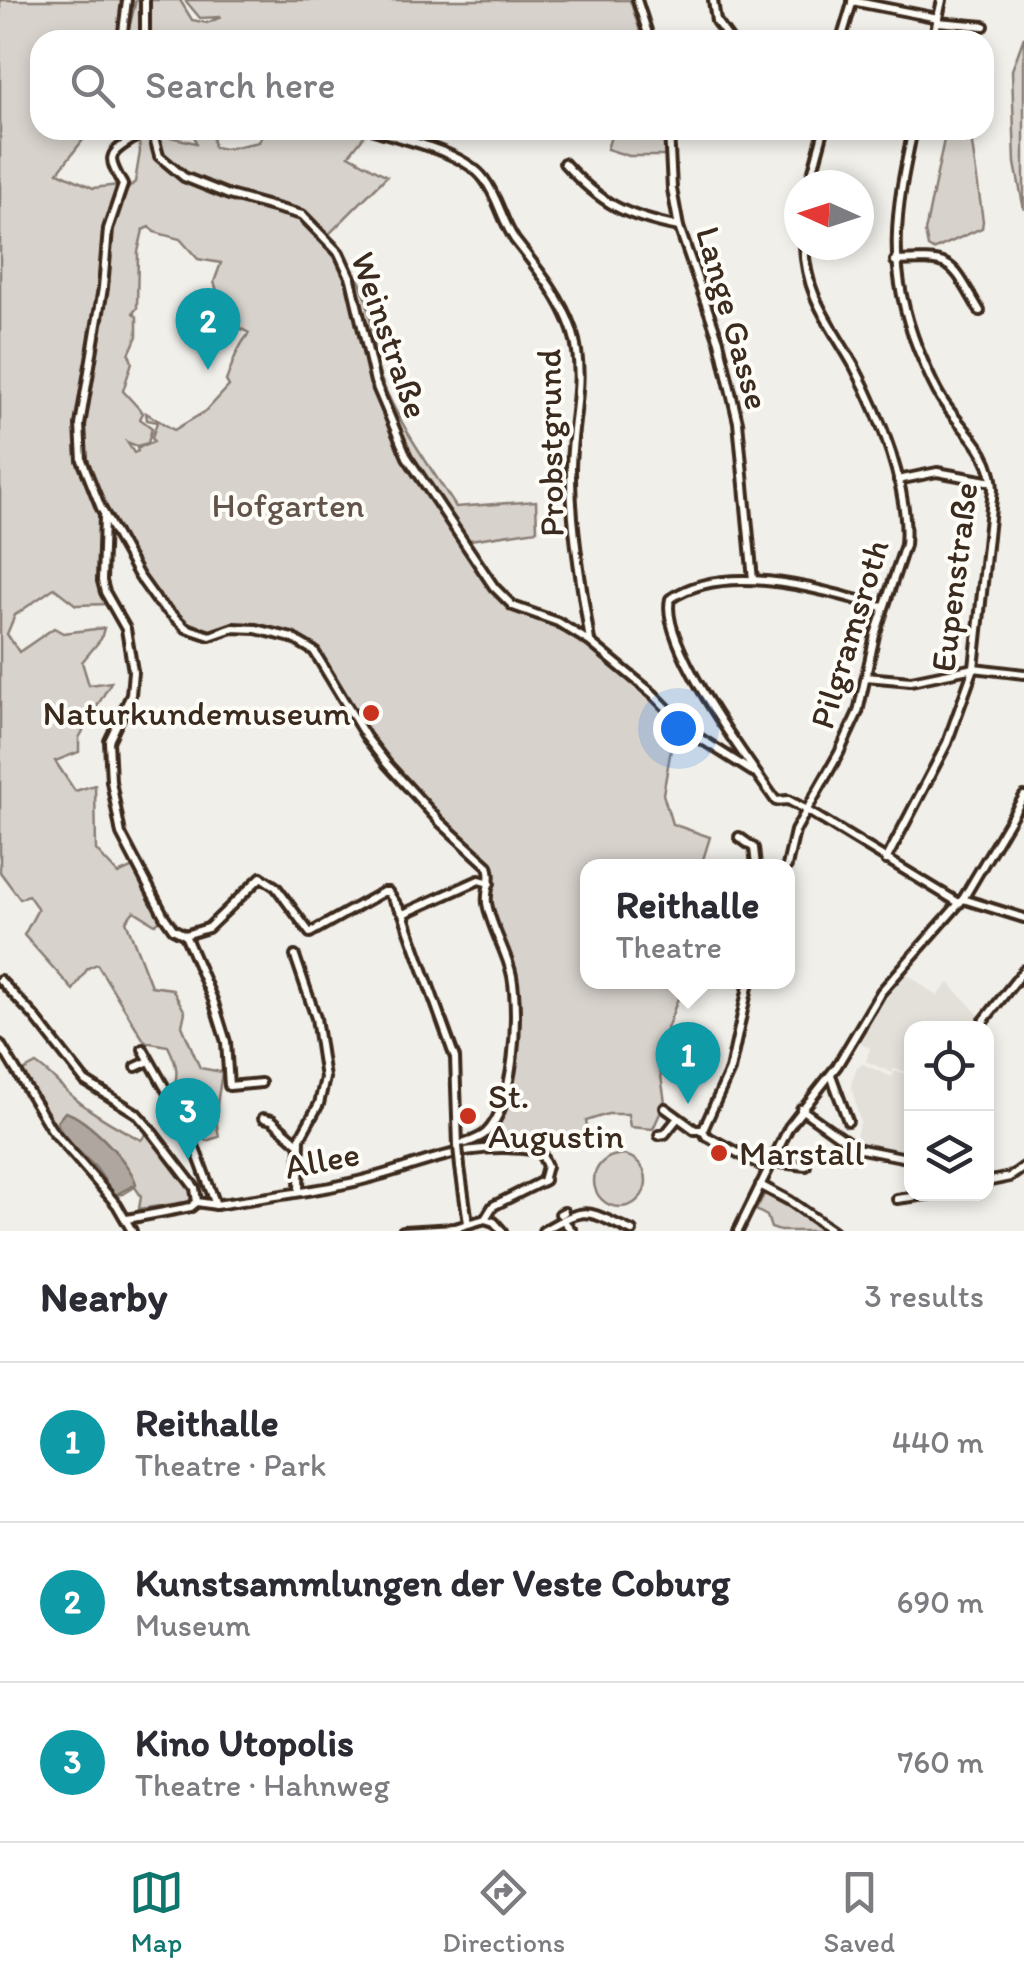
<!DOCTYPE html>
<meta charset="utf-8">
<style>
body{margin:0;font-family:Itim,sans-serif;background:#f2f2f3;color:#2b2b33}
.controls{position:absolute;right:30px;bottom:30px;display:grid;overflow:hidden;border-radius:20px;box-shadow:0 5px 15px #0003}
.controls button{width:90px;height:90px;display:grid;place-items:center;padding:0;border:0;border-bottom:2px solid #e1e1e2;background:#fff;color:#2b2b33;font:50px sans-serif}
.compass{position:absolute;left:784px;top:170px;width:90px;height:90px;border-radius:50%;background:#fff;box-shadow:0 5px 15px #0003;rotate:273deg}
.you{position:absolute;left:678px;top:728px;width:35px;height:35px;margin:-25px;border:8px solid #fff;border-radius:50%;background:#1a73e8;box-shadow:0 0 0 15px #1a73e833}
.badge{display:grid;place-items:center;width:65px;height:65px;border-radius:50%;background:#0f766e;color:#fff;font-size:32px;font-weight:700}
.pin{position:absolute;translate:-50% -82px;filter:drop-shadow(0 2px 5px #0008)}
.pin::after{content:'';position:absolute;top:52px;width:35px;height:30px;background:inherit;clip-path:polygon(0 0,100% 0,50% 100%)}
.popup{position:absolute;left:580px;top:859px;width:215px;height:130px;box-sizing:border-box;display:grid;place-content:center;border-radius:20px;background:#fff;filter:drop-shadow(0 2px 8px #0005);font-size:32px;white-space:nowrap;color:#7c7c81}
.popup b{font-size:38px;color:#2b2b33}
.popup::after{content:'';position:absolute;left:50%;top:100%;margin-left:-20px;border:20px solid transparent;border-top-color:#fff}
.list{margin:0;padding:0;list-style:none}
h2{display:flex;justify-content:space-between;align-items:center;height:130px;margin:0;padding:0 40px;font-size:42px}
h2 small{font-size:32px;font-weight:400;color:#7c7c81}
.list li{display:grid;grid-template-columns:65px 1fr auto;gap:30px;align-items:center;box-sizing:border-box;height:160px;padding:0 40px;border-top:2px solid #e1e1e2}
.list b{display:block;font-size:38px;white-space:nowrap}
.list p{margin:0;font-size:32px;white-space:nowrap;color:#7c7c81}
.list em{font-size:32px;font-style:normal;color:#7c7c81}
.icon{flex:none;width:55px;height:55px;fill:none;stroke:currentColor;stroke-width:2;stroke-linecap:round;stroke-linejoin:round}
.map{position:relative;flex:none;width:1024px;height:1231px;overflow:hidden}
.search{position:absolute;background:#fff;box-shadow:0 5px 15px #0003;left:30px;right:30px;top:30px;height:110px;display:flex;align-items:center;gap:25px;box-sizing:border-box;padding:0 35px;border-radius:30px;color:#7c7c81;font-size:38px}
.sheet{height:610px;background:#fff}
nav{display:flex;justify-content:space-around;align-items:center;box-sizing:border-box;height:140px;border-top:2px solid #e1e1e2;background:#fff;font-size:28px;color:#7c7c81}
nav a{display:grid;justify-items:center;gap:5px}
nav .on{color:#0f766e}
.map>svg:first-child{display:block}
.built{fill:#e3e0da}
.green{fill:#d7d2cc;stroke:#897e75;stroke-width:2.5;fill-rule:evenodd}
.water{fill:#aea69f;stroke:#80746b;stroke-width:2.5}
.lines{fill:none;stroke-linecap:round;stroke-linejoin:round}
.minor-casing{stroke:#3b2a1e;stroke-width:14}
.minor{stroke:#fdfcf7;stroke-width:6}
.minor-bridge-casing{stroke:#3b2a1e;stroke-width:14;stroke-linecap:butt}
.minor-bridge{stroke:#fdfcf7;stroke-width:6}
.poi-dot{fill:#c8321e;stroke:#fdfcf7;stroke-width:4}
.labels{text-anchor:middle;stroke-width:8;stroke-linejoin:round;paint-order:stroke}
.street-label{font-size:35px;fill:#3b2a1e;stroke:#fdfcf7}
.park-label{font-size:35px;fill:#62544a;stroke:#fdfcf7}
.poi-label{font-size:35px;fill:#3b2a1e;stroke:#fdfcf7;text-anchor:start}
</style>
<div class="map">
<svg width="1024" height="1231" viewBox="0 0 1024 1231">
<rect width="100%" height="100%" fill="#f1efea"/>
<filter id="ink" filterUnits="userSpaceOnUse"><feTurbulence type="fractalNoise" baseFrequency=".01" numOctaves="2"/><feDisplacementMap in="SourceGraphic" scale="20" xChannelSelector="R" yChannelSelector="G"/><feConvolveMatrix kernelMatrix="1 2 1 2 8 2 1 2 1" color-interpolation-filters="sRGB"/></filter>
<g filter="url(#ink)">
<g class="built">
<path d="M906 973 937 996 949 983 981 1017 974 1028H912L911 1073 894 1069 892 1073 866 1061 870 1048 861 1044 865 1032 861 1030Z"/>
<path d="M863 1064 892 1077 895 1071 911 1075V1154L854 1143 860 1122 851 1084 857 1067Z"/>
</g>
<g class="green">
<path d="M0 0H127L122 40H40V130L90 131 58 172 93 188 119 185 106 230 103 266 78 429 79 463 103 517 100 587 108 604 76 605 54 588 15 615 7 634 19 652 54 628 63 633 104 628 101 639 82 662 89 685 111 682 79 738V752L55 761 75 791 95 785 96 850 118 874 133 867 162 919 155 924 134 911 126 921 151 986 172 989 185 1012 182 1026 200 1068 222 1072C219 1096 213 1113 219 1137L206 1141 203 1135 194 1132 171 1094C180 1075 177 1064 168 1046L145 1042 97 964 88 968 73 990 24 935 38 909 28 895 20 899 0 872Z"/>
<path d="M136 0H180L192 20 207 23 221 17 200 18 185 0H630L643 40H126Z"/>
<path d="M1024 37V210L1015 163 1012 70Z"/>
<path d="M138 130H164L166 136 196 143 193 130H211L214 147 225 149 259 142 263 133 274 130 368 131 349 155 387 176 328 235C344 255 361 276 367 302 374 327 371 353 381 379 399 425 429 465 456 507L536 501 537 530 463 541 503 600 579 638 676 721 663 794 672 824 710 837 701 866H588V982H684L660 1048 659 1063 665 1102 653 1129 630 1127 628 1114H608L586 1121 588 1133 546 1146 486 1141 483 1137 509 1091 516 1007 510 960 489 904 493 879 488 861 442 821 375 746 311 645 290 635 244 625 213 634 186 625 159 601 142 578 90 476 83 452 86 401 103 308 110 231 121 196 135 182 140 152ZM150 227 154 232 180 239 198 259 221 263 214 282 228 322 249 333C235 351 233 363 226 381L229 386 206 411 174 430 146 413 147 420 157 422 152 438 154 442 137 448 138 451 134 453 127 442 137 446 148 443 152 428 140 419 143 413 123 391 132 362 129 354 137 336V317L133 313 137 308 138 252 143 230Z"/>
<path d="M613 130H667L669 156H629L607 149Z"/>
<path d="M946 130H970L983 221 982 228 933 250 928 247 925 232Z"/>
<path d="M36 1064C50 1073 59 1085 72 1096 91 1113 118 1128 141 1140L149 1131 195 1194 193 1201 139 1209 141 1196 135 1187 123 1194 115 1195 96 1168 53 1125 23 1071Z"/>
<circle cx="620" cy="1181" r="26"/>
<path d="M769 1193 827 1231H780L771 1228 767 1216 756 1210 764 1195Z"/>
</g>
<path class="water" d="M65 1112C85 1116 132 1164 136 1184L115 1195 96 1168 63 1136 57 1122Z"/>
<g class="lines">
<defs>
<g id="minor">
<path d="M145 0V40"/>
<path d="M637 0 650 40"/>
<path d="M713 0 716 21 730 40"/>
<path d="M852 1 938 18"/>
<path d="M937 22 984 26"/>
<path d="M122 40 127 0"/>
<path d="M841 40 853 0"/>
<path d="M933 40 942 0"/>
<path d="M134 130 133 139C106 155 108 158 123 185L108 229 103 288 80 425 82 460 101 508 139 576 157 601 186 628 210 636 233 628 256 629 292 638 314 651 366 737 387 764 440 822 488 866C493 880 485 890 487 903 491 928 507 951 512 976 519 1015 515 1104 486 1133 478 1140 467 1142 458 1146L455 1058 403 914 388 892H383L310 933 276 887 261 877 208 928 185 935"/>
<path d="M152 130 159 156 184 177 229 195 302 215 339 253 351 279 375 382 407 457 494 587 513 606 558 622 590 642 653 694 690 732 753 772"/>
<path d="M374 130C405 140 464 152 484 179 498 197 502 221 515 240 536 267 561 297 572 330 588 378 570 426 571 474 571 530 582 586 590 641"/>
<path d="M669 130 672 189 679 227 719 341 738 422 753 580"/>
<path d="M564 163C601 204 625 216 679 227"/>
<path d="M809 185 824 130"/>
<path d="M895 261C956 258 950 261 980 311"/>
<path d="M898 480 937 472 992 482"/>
<path d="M104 517 102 581 105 592 126 629 133 671 131 695 109 741 111 781 121 834 164 916 173 929 185 935 213 1000 226 1042 229 1086 261 1083"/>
<path d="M883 607C822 590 727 560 670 599 659 643 749 762 776 801L788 800 803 808 959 903"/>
<path d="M866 677 911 681 974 668 1024 674"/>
<path d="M739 837 754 848 756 866"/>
<path d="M886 860 947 743 974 668 993 489C991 447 961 431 941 398 931 382 925 365 918 349 886 268 895 212 913 130"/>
<path d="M787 866 795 831 839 753 858 712 875 635 905 545C910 490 880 415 854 366 830 323 806 298 804 245"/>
<path d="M963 899 1024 918"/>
<path d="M403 914 479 880 490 883"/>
<path d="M295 956 316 1018 325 1078 319 1104 300 1138 299 1191"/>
<path d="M0 980 34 1016 85 1081 136 1113 149 1128 195 1188 197 1202"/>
<path d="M978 1028 1024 970"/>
<path d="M0 1044 51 1129 117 1205 132 1231"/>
<path d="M143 1049 187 1127 216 1205"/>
<path d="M136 1067 149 1061"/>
<path d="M831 1075 848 1121"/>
<path d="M665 1108 695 1130H703L706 1136 768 1169"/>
<path d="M801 1109 856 1148 912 1159"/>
<path d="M263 1118 272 1120 298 1143"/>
<path d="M703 1130 730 1070 749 982"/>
<path d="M659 1135 665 1134 677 1119"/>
<path d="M772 1162 806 1166"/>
<path d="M460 1167 468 1223"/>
<path d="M986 1182 1010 1177 1024 1167"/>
<path d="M760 1185 790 1201 833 1231"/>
<path d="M897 1199 933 1194"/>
<path d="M560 1214 564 1212"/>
<path d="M127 1219 191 1207 197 1202 216 1205C259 1198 303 1193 345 1184 421 1169 457 1138 540 1151L547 1166 543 1181 545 1180"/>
<path d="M485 1219 493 1206 543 1181"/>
<path d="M563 1220 572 1231"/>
<path d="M403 1231 455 1228 485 1219 494 1222 502 1231"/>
<path d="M543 1231C589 1204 586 1211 632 1231"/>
<path d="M738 1231 789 1127 837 1066 881 992 963 899 1024 796"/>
</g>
</defs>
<use href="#minor" class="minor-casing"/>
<use href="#minor" class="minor"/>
<defs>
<path id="minor-bridge" d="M458 1146 460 1167"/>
</defs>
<use href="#minor-bridge" class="minor-bridge-casing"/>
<use href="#minor-bridge" class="minor-bridge"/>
</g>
</g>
<g class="poi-dot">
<circle cx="371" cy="713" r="10"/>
<circle cx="468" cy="1116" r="10"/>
<circle cx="719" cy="1153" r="10"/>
</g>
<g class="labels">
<g class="street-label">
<text transform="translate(733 318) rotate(74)" y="12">Lange Gasse</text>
<text transform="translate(390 335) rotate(71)" y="12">Weinstraße</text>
<text transform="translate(550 443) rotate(-91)" y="12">Probstgrund</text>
<text transform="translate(954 577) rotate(-83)" y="12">Eupenstraße</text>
<text transform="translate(849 634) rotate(-73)" y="12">Pilgramsroth</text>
<text transform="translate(322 1160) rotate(-11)" y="12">Allee</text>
</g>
<g class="park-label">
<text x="288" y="517">Hofgarten</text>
</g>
<g class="poi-label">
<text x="351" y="725" text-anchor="end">Naturkundemuseum</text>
<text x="488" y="1108">St.<tspan x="488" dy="40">Augustin</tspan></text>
<text x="739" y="1165">Marstall</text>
</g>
</g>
</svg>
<div class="controls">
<button><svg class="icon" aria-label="locate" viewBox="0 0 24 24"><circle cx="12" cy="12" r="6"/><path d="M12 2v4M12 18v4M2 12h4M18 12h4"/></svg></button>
<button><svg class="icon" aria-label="layers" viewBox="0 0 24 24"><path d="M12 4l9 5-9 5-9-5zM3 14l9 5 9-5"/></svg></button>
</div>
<svg class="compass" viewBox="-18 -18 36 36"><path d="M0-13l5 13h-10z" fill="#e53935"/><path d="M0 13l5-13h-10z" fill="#7c7c81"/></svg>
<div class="you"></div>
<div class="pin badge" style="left:688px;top:1104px;background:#0f9aa8">1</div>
<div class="popup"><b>Reithalle</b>Theatre</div>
<div class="pin badge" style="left:208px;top:370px;background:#0f9aa8">2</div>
<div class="pin badge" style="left:188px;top:1160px;background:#0f9aa8">3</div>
<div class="search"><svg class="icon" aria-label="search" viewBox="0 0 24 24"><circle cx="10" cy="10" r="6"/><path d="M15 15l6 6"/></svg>Search here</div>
</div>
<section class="sheet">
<h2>Nearby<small>3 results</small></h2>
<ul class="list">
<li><span class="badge" style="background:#0f9aa8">1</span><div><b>Reithalle</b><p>Theatre · Park</p></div><em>440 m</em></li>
<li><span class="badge" style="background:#0f9aa8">2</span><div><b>Kunstsammlungen der Veste Coburg</b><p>Museum</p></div><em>690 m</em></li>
<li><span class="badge" style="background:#0f9aa8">3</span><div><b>Kino Utopolis</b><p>Theatre · Hahnweg</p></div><em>760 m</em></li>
</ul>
</section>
<nav>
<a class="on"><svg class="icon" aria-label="map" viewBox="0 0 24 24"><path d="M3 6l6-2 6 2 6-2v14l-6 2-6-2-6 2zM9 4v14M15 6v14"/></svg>Map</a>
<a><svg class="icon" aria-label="directions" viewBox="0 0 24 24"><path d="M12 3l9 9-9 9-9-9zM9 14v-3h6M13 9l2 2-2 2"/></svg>Directions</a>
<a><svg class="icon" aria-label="saved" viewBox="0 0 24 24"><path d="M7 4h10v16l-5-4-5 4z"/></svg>Saved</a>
</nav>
